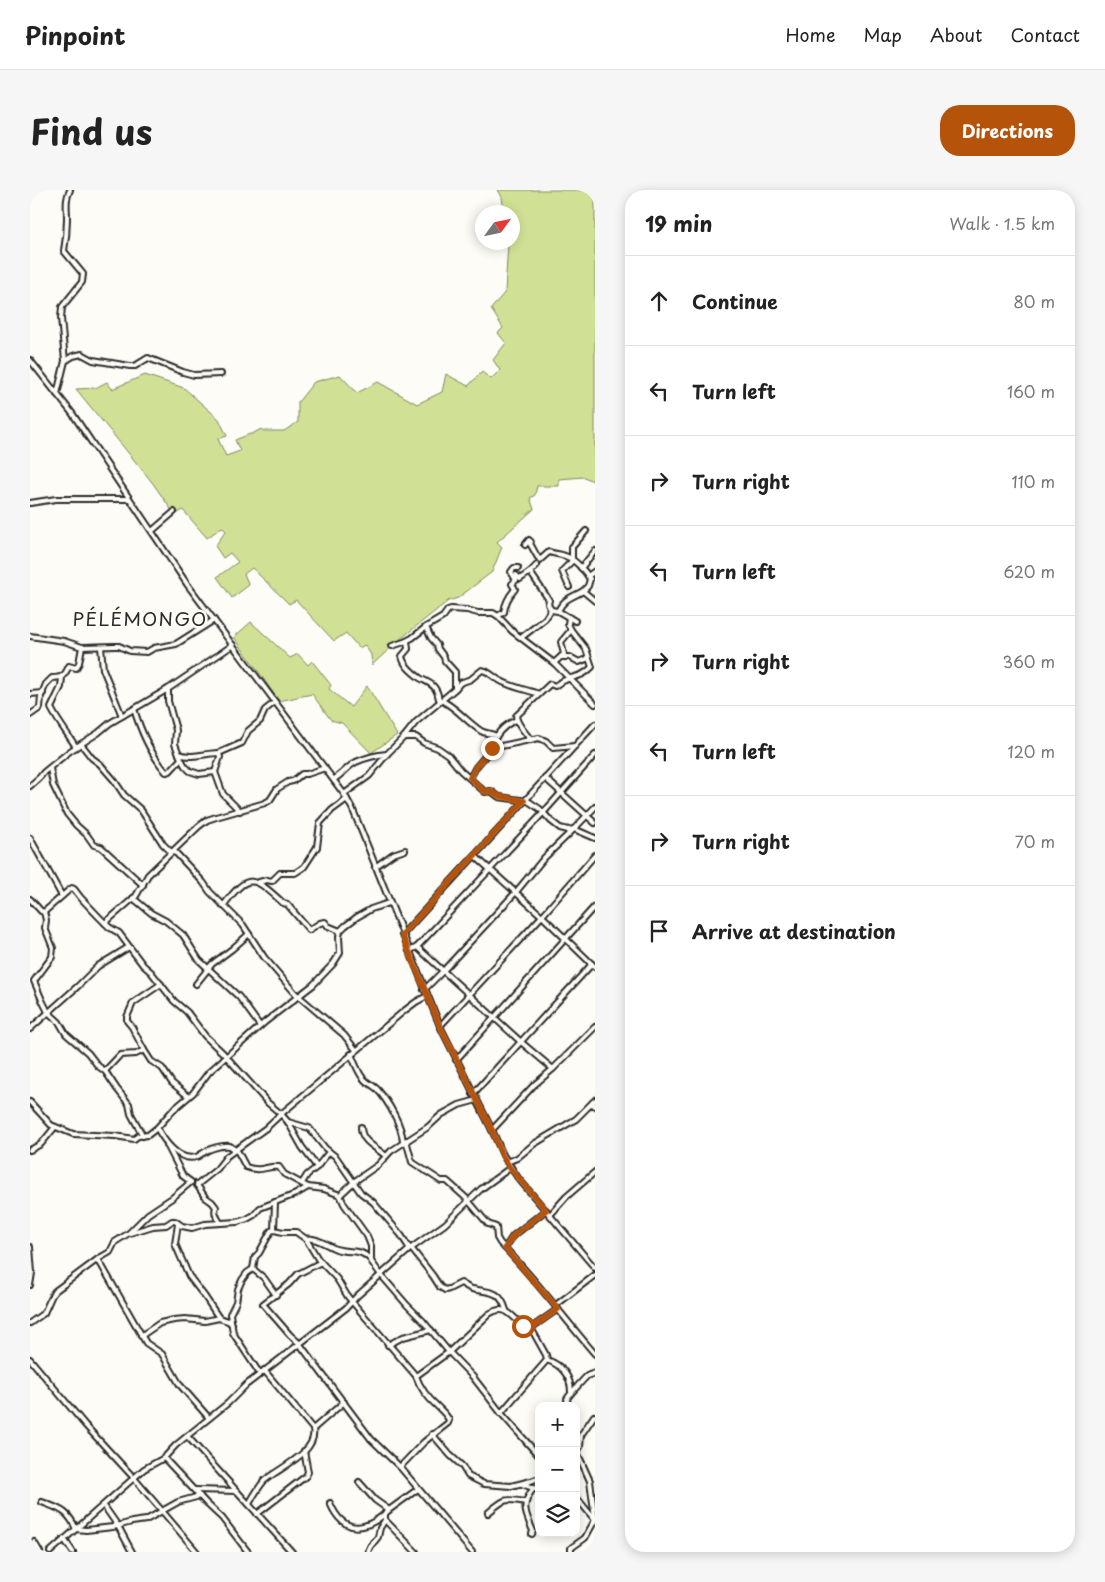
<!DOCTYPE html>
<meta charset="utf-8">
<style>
body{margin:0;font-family:"Playpen Sans",sans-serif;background:#f6f6f6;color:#222}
.controls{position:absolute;right:15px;bottom:15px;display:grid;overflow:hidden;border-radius:10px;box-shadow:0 2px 12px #0003}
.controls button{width:45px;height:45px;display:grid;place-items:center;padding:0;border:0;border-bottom:1px solid #e0e0e0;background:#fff;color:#222;font:25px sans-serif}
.compass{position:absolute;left:445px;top:15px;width:45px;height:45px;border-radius:50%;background:#fff;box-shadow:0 2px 12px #0003;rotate:57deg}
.stop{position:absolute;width:15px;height:15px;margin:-11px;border:4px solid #b45309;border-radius:50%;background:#fff}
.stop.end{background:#b45309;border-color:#fff;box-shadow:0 1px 5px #0008}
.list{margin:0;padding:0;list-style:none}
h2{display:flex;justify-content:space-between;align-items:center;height:65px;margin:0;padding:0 20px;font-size:21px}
h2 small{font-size:16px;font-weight:400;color:#767676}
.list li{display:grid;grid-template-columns:32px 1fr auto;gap:15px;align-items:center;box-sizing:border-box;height:90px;padding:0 20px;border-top:1px solid #e0e0e0}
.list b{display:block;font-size:19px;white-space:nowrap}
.list em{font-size:16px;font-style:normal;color:#767676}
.icon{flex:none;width:28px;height:28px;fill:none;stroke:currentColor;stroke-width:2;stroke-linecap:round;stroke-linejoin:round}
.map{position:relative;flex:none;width:565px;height:1362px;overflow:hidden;border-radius:20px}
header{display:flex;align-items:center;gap:30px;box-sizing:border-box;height:70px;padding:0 25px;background:#fff;border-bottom:1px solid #e0e0e0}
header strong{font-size:24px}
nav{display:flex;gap:28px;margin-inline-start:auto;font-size:18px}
.intro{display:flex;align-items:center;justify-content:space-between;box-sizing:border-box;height:120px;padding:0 30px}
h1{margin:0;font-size:35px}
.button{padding:12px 22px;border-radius:20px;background:#b45309;color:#fff;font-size:18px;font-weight:700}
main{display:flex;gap:30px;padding:0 30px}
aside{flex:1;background:#fff;border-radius:20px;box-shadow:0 2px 12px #0003}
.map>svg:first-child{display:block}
.green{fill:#d0e094;stroke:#7e8660}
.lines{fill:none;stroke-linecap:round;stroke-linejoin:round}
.minor-casing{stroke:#2b2b2b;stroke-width:8}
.minor{stroke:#fdfcf7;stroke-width:4}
.route{stroke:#b45309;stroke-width:6}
.labels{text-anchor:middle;stroke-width:5;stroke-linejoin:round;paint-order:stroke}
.quarter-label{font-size:19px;letter-spacing:1px;fill:#2b2b2b;stroke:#fdfcf7}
</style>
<header>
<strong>Pinpoint</strong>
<nav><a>Home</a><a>Map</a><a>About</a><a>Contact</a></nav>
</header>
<div class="intro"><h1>Find us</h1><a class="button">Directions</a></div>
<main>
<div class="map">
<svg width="565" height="1362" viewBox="0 0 565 1362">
<rect width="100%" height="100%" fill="#fdfcf7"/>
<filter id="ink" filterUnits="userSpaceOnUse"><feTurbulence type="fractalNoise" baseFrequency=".02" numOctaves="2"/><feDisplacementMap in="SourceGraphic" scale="10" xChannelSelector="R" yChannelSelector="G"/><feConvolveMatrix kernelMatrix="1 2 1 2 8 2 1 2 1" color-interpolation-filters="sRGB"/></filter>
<g filter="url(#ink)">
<g class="green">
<path d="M468 0H565V275L564 276 565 292 554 287 529 289V296H507L505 305 500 308 504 319 467 352 472 357 462 382 428 408 418 411 369 450 342 475 341 465 335 455 329 458 316 443 304 451 266 410 259 414 222 378 214 384 219 395 202 408 187 387 208 372 200 363 193 368 185 356 196 341 192 337 177 348 153 320 145 325 122 292 46 199 65 198 77 192 82 199 115 185 154 198 189 229 197 246 188 249 196 266 210 261 205 250 220 244H222L231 239 234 241H254L268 232V212L284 192 310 185 327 203 348 192 387 214 412 202 416 184 438 196 452 182 461 189 470 180 463 170 476 153 468 143 473 138 461 119 475 102 478 53 482 52V22H474L472 7Z"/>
<path d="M221 432 260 468 268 464 278 475 282 471 301 495 299 499 321 517 337 496 367 545 341 563 312 533 301 530 282 504 249 511 204 447Z"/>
</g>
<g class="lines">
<defs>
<g id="minor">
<path d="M0 170 42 223 157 394 314 604 323 620 410 836 462 940 473 965 488 988 565 1078"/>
<path d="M35 171 43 166 52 164 63 170 100 176H105L118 168 153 182 164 185 191 184"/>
<path d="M27 204 35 171 31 128 32 117 52 92 53 84 34 61C36 50 37 40 37 28 37 17 35 10 40 0"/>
<path d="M0 313 26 309H99"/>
<path d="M122 341 144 322"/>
<path d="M495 355 499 350 501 352 500 354C504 359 505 365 510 370L519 362C524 364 531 364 535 366 545 369 555 381 560 389L558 396 553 401"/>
<path d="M551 378 565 361"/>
<path d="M500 382 507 375"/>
<path d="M484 386 486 385 490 389 500 382 519 410 518 414 521 420"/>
<path d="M558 386 565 381"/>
<path d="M539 397 532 381 542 371V357L556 341"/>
<path d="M528 421C534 408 543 407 553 401L565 411"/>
<path d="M468 426 474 422C475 413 479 406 485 399L482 394 486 390 481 382 484 378H488"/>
<path d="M0 446 34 451 52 457 85 456H89L100 461 117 462 124 458 146 454 184 430"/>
<path d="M492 447 515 429 521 420 528 421 545 431"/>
<path d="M377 451 378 459 372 466C373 474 383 483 390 488 396 492 403 493 406 500 408 503 408 506 409 509 425 516 436 531 451 541 456 544 461 543 466 546"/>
<path d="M362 456 374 452 382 448 396 437 413 427 418 420 421 419 437 420 448 423H463L468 426 482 441 524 473 565 514"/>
<path d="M71 457 73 479 92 526"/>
<path d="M531 467H540L549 472 559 468"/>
<path d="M524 473 534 464 531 452 541 440 538 434 539 427"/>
<path d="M32 487 31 497 21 518C28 532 38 544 46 557"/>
<path d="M426 498 430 493 441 489 452 480C459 481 463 487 469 490 483 498 495 499 509 504"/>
<path d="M138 499V511L146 540 145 554 151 569 155 576 160 581 169 584 185 582 193 604 210 621"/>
<path d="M0 504 13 503"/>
<path d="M104 519C111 542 121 564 136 582L140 581 151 569"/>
<path d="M0 525 10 518 11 506 16 494 22 488C33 488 35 485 39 476L46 478 49 473 52 457"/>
<path d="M374 547 386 532 425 499V482L415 471 414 467 408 459 407 455 401 448 396 437"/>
<path d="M501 550C496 543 487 535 486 526L520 494 525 496C539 484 549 491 562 477L556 459 541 440"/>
<path d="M51 554 62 568 70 574 84 590 94 605 111 620 133 654 140 661 146 663 173 692 180 702 213 735 234 767 265 803 314 845 326 860"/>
<path d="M462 558C464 545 474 535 486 530"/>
<path d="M149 564C163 569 175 563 189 563"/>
<path d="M20 578 23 595 37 624 46 635 57 645 64 655 71 657 113 695"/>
<path d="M185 582 190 567 189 563 212 553 218 541 230 531 235 520 245 512"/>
<path d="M440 588 446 577 462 558 509 548 516 551 523 558 545 556"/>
<path d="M515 588 565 633"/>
<path d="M304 589C312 585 318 576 326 572 335 568 346 565 357 564"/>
<path d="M0 596 10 587 14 582 40 561 68 543 80 533 138 499 203 455"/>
<path d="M314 604 339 586 357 564 374 547H386L394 553 408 558 418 565 431 581 455 602 461 601 469 607 498 611 510 619 521 631 530 638 538 640 544 639 565 648"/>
<path d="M0 648 32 706"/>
<path d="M445 666 512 726 565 777"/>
<path d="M345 677 363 664 375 660"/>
<path d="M229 692 237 690 242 691 250 683H265L274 677 287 657 290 633 302 620 317 609"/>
<path d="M103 708 121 723 136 731 153 745 169 770 209 807 230 836"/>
<path d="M0 709 11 721 14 722 16 730 15 738 23 758 22 767 4 791 12 810 18 822 29 832 36 844 58 863 68 876 75 881 87 899 99 914 101 924 113 946"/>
<path d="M193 716C218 682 224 686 253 713L257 714 279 740 290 733 295 732 298 736 310 741"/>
<path d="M14 722 39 700 42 698 44 699 51 708 69 727 79 737 89 743 113 775 121 782 144 811 157 822 175 846 193 863 238 913 251 924 374 821 386 812 397 806"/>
<path d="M75 733 106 706 118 685 168 637 177 630 186 627 235 613 240 610 247 599 258 592 263 591 272 584H277L295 578"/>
<path d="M372 745 565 534"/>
<path d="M387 757 491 852 523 879"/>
<path d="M379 761 387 757 514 622 565 565"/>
<path d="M131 794 103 813 97 827V831L102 837 114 860 121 871 132 878 142 893 158 906"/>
<path d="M166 794 182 774 202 759 219 744"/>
<path d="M394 800 413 781 486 702 514 668 544 639 565 617"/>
<path d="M410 836 512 726 565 665"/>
<path d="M0 839 48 796 68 776 99 757"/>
<path d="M321 864C323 869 330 886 334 889 337 893 343 895 347 899 358 911 372 935 373 952"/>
<path d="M426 870 565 716"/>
<path d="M75 881 90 865 106 864 114 860"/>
<path d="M443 904 562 774"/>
<path d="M565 910 562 913 565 916"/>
<path d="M0 912 21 935 43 944 85 946 104 949 108 946 118 945 127 938 143 920 163 903 179 882 235 832 283 795 303 774 310 763 309 747 310 741 315 736 327 727 341 719 359 713"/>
<path d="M258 932 279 938 295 958 306 967 331 1003 343 1012 371 1045 380 1059"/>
<path d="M331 937C331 952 346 957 356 966"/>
<path d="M127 938C134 951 149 972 166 967 171 965 169 965 173 963 180 958 192 955 200 956L208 962 216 977C232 983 237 975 249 977L254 984 278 997 294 999 310 1005 314 1014 337 1046 341 1056V1071L351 1085 377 1115 393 1131 419 1162 443 1187 471 1223 509 1266"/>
<path d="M462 940 504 895 523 879 565 837"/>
<path d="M376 950 382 972 411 991H417L436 1008 458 1034 466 1037 467 1048 470 1053C505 1088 533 1127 565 1164"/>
<path d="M137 955 153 986 161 992"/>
<path d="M0 960 11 954 25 937"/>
<path d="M477 972 487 968 504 954 546 929 562 913"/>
<path d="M272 993 277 985 287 977 299 962"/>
<path d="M167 995 187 979 197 966 236 938 251 924 258 932 272 957 287 977"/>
<path d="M167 995 175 1007 182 1012 186 1017C183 1024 188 1028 190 1033"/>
<path d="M310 1005 325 991 348 975 361 961 398 937 411 925 429 915 447 910"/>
<path d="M520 1025 536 1007 565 982"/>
<path d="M148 1034 145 1054 159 1086 175 1107 189 1128"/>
<path d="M244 1040 253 1042H266L276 1049 288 1069 307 1089 318 1107 386 1186C390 1198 399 1209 408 1217 412 1221 416 1224 419 1230L418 1233 394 1252 370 1277"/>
<path d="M100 1043 123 1036 136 1035 142 1031H145L152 1036 162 1038 175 1034 207 1032 217 1029 224 1025 230 1018 266 1004 278 997"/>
<path d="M276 1049C284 1046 298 1056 306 1059 321 1064 328 1057 340 1069"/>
<path d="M0 1057 2 1083 0 1095"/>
<path d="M381 1058 403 1086 410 1097 415 1100 419 1099 431 1093C435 1095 438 1098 442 1099 459 1103 470 1099 476 1120"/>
<path d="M475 1058 483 1046 516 1020"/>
<path d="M68 1069 116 1153 132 1164 150 1195 179 1228"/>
<path d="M291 1072 268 1084 259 1094 233 1114 260 1145 269 1153 341 1249 370 1277 442 1362"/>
<path d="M223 1079 217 1083 212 1090 208 1099 206 1112 200 1124 203 1143 230 1184"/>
<path d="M223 1079 225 1067 229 1063 241 1041 244 1040 245 1012"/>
<path d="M223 1079 234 1088 246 1105"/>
<path d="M526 1115 565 1085"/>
<path d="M0 1133 14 1123 22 1105 25 1101 68 1069 80 1062 85 1052 99 1043 118 1024 142 1008 161 992"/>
<path d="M111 1146 130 1133 144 1130 155 1129 175 1131 189 1128 198 1131 202 1134"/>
<path d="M358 1155 373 1147 401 1140"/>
<path d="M0 1169 55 1235 104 1288 167 1362"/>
<path d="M517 1170C532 1175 541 1187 541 1202"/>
<path d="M386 1186 419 1162 459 1124C477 1112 482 1129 497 1138H501L528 1119"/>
<path d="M538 1216 537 1209C538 1206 555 1188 557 1186 559 1185 562 1184 565 1183"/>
<path d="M471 1223 517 1170 516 1165 501 1138"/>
<path d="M564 1226 551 1245 550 1257 547 1262 560 1291 565 1328"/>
<path d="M283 1239 314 1212"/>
<path d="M402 1244 420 1265 432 1276 438 1286 454 1294 481 1296 501 1291 509 1288"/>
<path d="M157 1246 262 1362"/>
<path d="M134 1268 177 1314 192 1328 218 1362"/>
<path d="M329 1292 345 1310 359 1320 388 1299"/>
<path d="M492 1294 509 1300"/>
<path d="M165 1300 207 1301"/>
<path d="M546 1307 565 1330"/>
<path d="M12 1312C29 1319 38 1320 46 1339L56 1340 83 1337 102 1332 116 1330 148 1312 170 1306"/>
<path d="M300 1313C314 1346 337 1341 359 1320"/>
<path d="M219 1314C223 1307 228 1298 234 1291 248 1278 288 1263 283 1239L234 1180"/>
<path d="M74 1316 88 1336 102 1362"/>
<path d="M458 1323C474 1309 474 1308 495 1312"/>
<path d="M227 1324 276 1286 278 1282 274 1261"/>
<path d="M355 1330 386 1362"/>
<path d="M502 1344 503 1341C496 1324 490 1316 503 1299"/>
<path d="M34 1349 43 1362"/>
<path d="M4 1352 10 1362"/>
<path d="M20 1362 114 1279 134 1268 146 1255 198 1213 216 1195 316 1118 327 1106 380 1059 415 1034 451 999 480 978"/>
<path d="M338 1362 340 1357 348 1347 350 1338 355 1330V1323"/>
<path d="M541 1362V1358L555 1348 565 1330"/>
</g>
</defs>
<use href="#minor" class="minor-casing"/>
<use href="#minor" class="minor"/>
</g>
</g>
<g class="lines" filter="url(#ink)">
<path class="route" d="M462 558 446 577 440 588 455 602 461 601 469 606 494 611 372 745 410 836 462 940 472 965 480 978 516 1020 483 1046 475 1058 528 1119 501 1138H497L493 1136"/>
</g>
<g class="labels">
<g class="quarter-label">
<text x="110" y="436">PÉLÉMONGO</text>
</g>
</g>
</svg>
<div class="controls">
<button>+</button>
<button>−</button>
<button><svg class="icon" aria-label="layers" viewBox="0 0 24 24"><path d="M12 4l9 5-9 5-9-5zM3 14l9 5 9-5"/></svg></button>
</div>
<svg class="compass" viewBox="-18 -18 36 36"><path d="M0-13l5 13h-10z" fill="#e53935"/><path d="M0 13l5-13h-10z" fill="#767676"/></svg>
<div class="stop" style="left:493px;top:1136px"></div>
<div class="stop end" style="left:462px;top:558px"></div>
</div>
<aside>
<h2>19 min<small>Walk · 1.5 km</small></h2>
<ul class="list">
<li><svg class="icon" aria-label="ahead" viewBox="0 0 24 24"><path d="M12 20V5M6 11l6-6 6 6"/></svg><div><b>Continue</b></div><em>80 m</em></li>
<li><svg class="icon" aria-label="left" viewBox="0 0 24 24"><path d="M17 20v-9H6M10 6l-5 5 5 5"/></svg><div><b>Turn left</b></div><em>160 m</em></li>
<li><svg class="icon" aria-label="right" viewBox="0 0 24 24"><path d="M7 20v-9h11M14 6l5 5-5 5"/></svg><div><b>Turn right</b></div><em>110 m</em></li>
<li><svg class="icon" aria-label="left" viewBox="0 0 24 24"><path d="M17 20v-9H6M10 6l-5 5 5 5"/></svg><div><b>Turn left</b></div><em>620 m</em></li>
<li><svg class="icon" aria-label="right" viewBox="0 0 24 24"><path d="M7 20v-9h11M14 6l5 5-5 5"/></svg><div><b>Turn right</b></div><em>360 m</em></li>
<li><svg class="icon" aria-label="left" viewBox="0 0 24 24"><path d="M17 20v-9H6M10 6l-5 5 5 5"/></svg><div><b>Turn left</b></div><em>120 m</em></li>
<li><svg class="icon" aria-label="right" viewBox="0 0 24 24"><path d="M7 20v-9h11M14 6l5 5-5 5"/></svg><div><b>Turn right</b></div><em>70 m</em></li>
<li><svg class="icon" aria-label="arrive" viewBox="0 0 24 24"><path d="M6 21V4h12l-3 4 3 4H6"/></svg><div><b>Arrive at destination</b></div></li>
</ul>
</aside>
</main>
